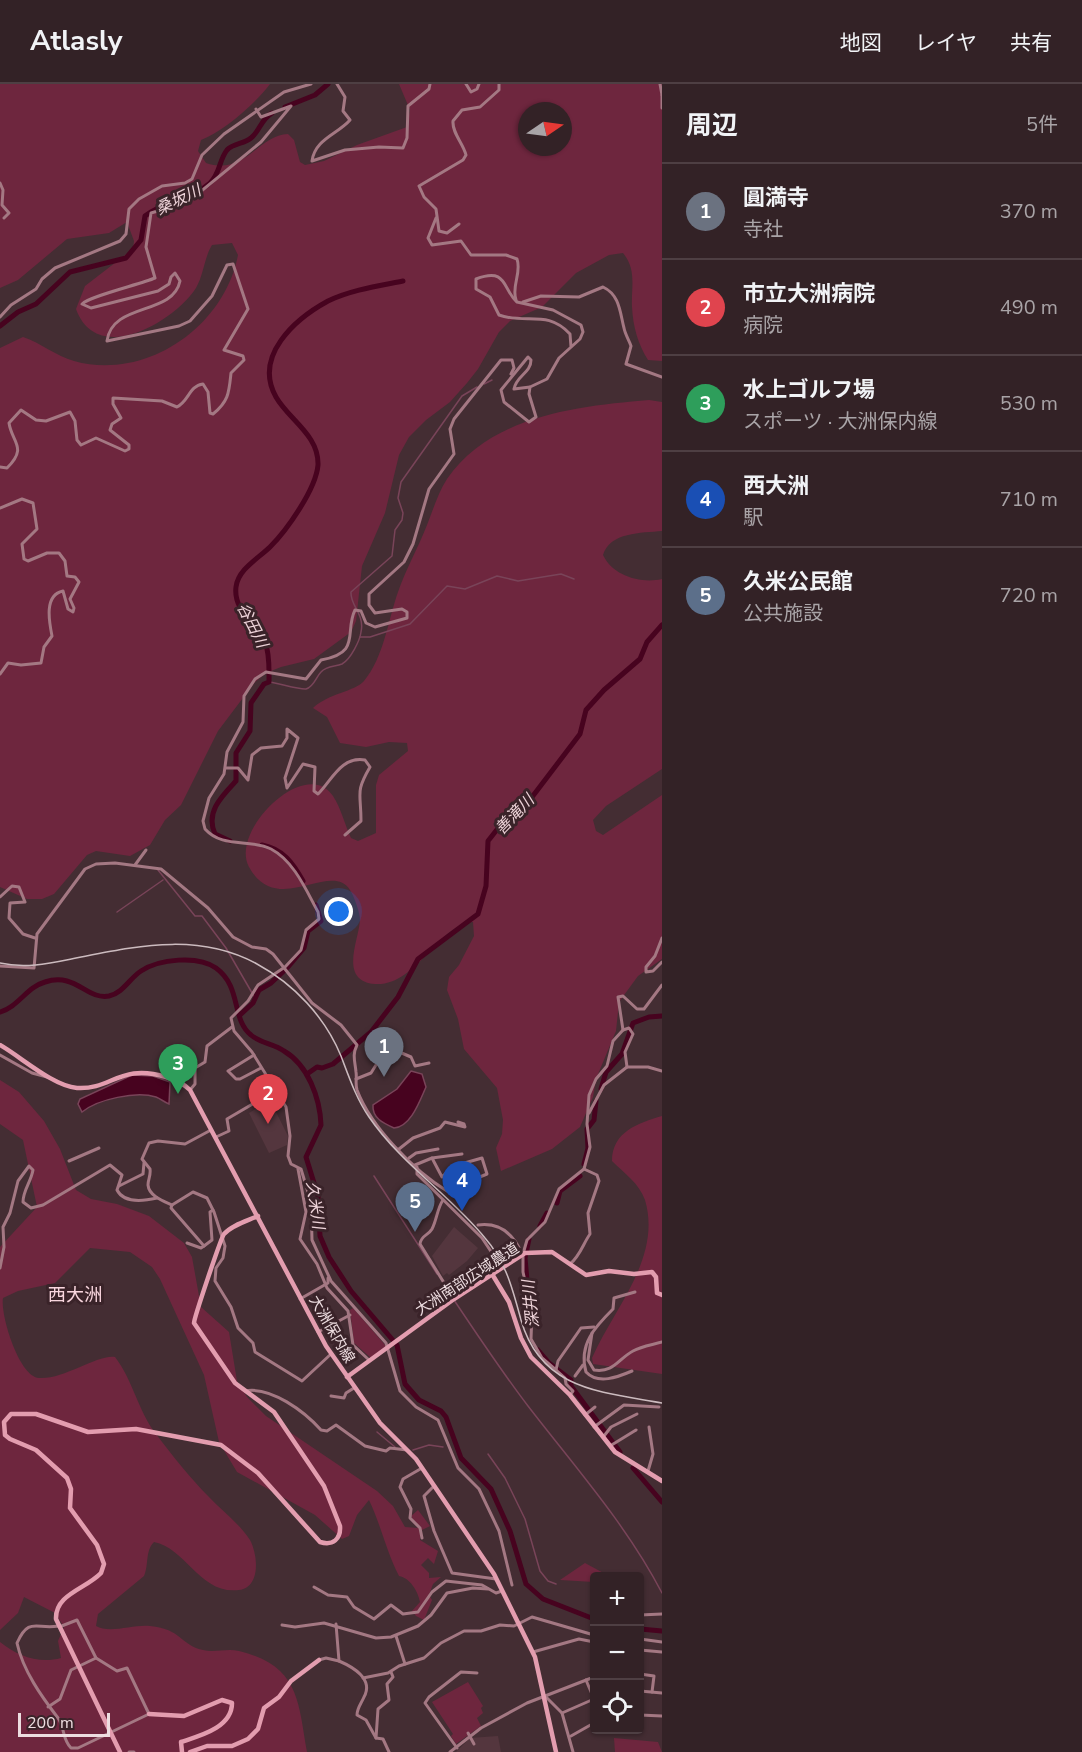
<!DOCTYPE html>
<html lang="ja">
<meta charset="utf-8">
<style>
body{margin:0;font-family:"Nunito Sans","Noto Sans JP",sans-serif;background:#3b2a2e;color:#f1f3f6}
.controls{position:absolute;right:18px;bottom:18px;display:grid;overflow:hidden;border-radius:6px;box-shadow:0 2px 4px #0004}
.controls button{width:54px;height:54px;display:grid;place-items:center;padding:0;border:0;border-bottom:2px solid #4e3f43;background:#332226;color:#f1f3f6;font:30px sans-serif}
.compass{position:absolute;left:518px;top:18px;width:54px;height:54px;border-radius:50%;background:#332226;box-shadow:0 2px 4px #0004;rotate:77deg}
.scale{position:absolute;left:18px;bottom:15px;width:92px;box-sizing:border-box;padding-left:6px;border:3px solid #eddde0;border-top:0;font-size:16px;line-height:21px;white-space:nowrap;color:#eddde0;-webkit-text-stroke:4px #3a2329;paint-order:stroke}
.you{position:absolute;left:339px;top:828px;width:21px;height:21px;margin:-15px;border:4px solid #fff;border-radius:50%;background:#1a73e8;box-shadow:0 0 0 9px #1a73e833}
.badge{display:grid;place-items:center;width:39px;height:39px;border-radius:50%;background:#95b2f1;color:#fff;font-size:20px;font-weight:700}
.pin{position:absolute;translate:-50% -50px;filter:drop-shadow(0 2px 3px #0008)}
.pin::after{content:'';position:absolute;top:32px;width:21px;height:18px;background:inherit;clip-path:polygon(0 0,100% 0,50% 100%)}
.list{margin:0;padding:0;list-style:none}
h2{display:flex;justify-content:space-between;align-items:center;height:78px;margin:0;padding:0 24px;font-size:26px}
h2 small{font-size:20px;font-weight:400;color:#a9a4a7}
.list li{display:grid;grid-template-columns:39px 1fr auto;gap:18px;align-items:center;box-sizing:border-box;height:96px;padding:0 24px;border-top:2px solid #4e3f43}
.list b{display:block;font-size:22px;white-space:nowrap}
.list p{margin:0;font-size:20px;white-space:nowrap;color:#a9a4a7}
.list em{font-size:20px;font-style:normal;color:#a9a4a7}
.icon{flex:none;width:33px;height:33px;fill:none;stroke:currentColor;stroke-width:2;stroke-linecap:round;stroke-linejoin:round}
.map{position:relative;flex:none;width:662px;height:1668px;overflow:hidden}
header{display:flex;align-items:center;gap:36px;box-sizing:border-box;height:84px;padding:0 30px;background:#332226;border-bottom:2px solid #4e3f43}
header strong{font-size:28px}
nav{display:flex;gap:33px;margin-inline-start:auto;font-size:21px}
main{display:flex}
aside{flex:1;background:#332226}
.map>svg:first-child{display:block}
.built{fill:#54363e}
.green{fill:#6e263e;fill-rule:evenodd}
.water{fill:#47031f;stroke:#794459;stroke-width:1.5}
.lines{fill:none;stroke-linecap:round;stroke-linejoin:round}
.stream{stroke:#794459;stroke-width:1.5}
.river{stroke:#47031f;stroke-width:5}
.street{stroke:#a47883;stroke-width:3}
.secondary{stroke:#e39daf;stroke-width:4.5}
.rail{stroke:#ccbbbf;stroke-width:1.5}
.street-bridge{stroke:#a47883;stroke-width:3}
.labels{text-anchor:middle;stroke-width:6;stroke-linejoin:round;paint-order:stroke}
.street-label{font-size:15px;fill:#eddde0;stroke:#3a2329}
.water-label{font-size:16px;font-style:italic;fill:#eed3d9;stroke:#3a2329}
.quarter-label{font-size:18px;fill:#f9d6de;stroke:#3a2329}
</style>
<header>
<strong>Atlasly</strong>
<nav><a>地図</a><a>レイヤ</a><a>共有</a></nav>
</header>
<main>
<div class="map">
<svg width="662" height="1668" viewBox="0 0 662 1668">
<rect width="100%" height="100%" fill="#442d33"/>
<g class="built">
<path d="M270 1016 288 1052 287 1061 269 1069 249 1029Z"/>
<path d="M454 1143 478 1164 467 1177 449 1191 447 1189 443 1192 432 1172Z"/>
<path d="M498 1652 501 1668H456L470 1654Z"/>
</g>
<g class="green">
<path d="M0 0H270C254 21 224 47 201 56L198 67 206 79C245 92 258 51 288 50L294 56 300 78 305 81 324 77 357 61 407 43 410 26 399 0H662V277L648 276C638 260 633 243 632 223 631 203 637 186 623 169L609 171 576 189 542 223 510 237 499 248 478 285 467 299 450 318 426 336 409 353 399 371 385 429 362 482 356 537 351 548 314 575 281 583 266 589 255 598 218 647 181 721 165 736 150 761 130 772 96 767 87 771 54 810 42 815H27L0 803V264L23 253C41 259 56 272 74 277 145 297 224 244 238 171L232 159 212 161C204 174 204 190 196 204 174 238 97 283 76 225L85 202 133 165 134 157 127 138 109 149 67 155 18 196 0 204ZM527 27H563V63H527Z"/>
<path d="M649 316 662 318V447C641 449 610 448 603 471 613 492 641 500 662 495V685L606 722 593 736 596 747 603 751 662 711V875L638 892 619 918 616 947 596 995 593 1013 580 1043 552 1065 501 1087 496 1064 502 1050 503 1036 497 1004 464 965 458 935 447 906 449 893 459 881 474 852 473 838C438 840 416 903 375 900 338 897 359 856 360 836 360 829 354 812 350 806 331 776 277 834 249 783 229 747 306 671 333 712 341 724 345 741 351 754L358 757 376 749V701L379 691 408 667 407 659 389 658 366 663 340 659 327 633 313 624C329 609 354 608 364 597 384 573 388 536 398 508 406 485 418 464 427 441 433 426 438 409 447 395 491 331 579 322 649 316Z"/>
<path d="M0 996 19 1008 44 1037 60 1065 76 1106 91 1115 117 1120 149 1132 184 1159 192 1173 201 1223 229 1248 237 1297 247 1313 266 1332 377 1407 393 1422 405 1443 418 1444 411 1432 418 1426 430 1442 420 1447V1456L438 1467 434 1480 428 1474 421 1481 429 1489V1494L441 1493 433 1500 429 1511 432 1516 424 1536 416 1532 412 1527 420 1518C418 1507 410 1494 399 1492 386 1467 381 1441 369 1416L357 1431 349 1452 342 1455 315 1431 237 1388 219 1358 204 1291 160 1195 152 1183 130 1168 90 1164 55 1199 18 1207 3 1214C0 1230 19 1293 39 1294 63 1296 98 1270 115 1273 133 1296 138 1327 156 1350 172 1371 190 1394 209 1413 222 1427 239 1439 250 1456 258 1471 261 1503 239 1506 200 1511 186 1464 154 1458 145 1467 149 1481 144 1492L98 1530 96 1542C110 1550 134 1540 150 1542 182 1545 180 1561 203 1566 214 1569 227 1564 239 1567 299 1582 298 1616 307 1668H0V1558C17 1572 39 1580 61 1574L58 1557 64 1543 55 1529 24 1513 18 1529 0 1546V1163L37 1123 23 1056 0 1040Z"/>
<path d="M662 1032V1290L593 1280 592 1274C614 1224 662 1174 645 1116 639 1099 624 1089 612 1077 612 1048 638 1039 662 1032Z"/>
<path d="M353 1224 386 1262 371 1274 354 1259 350 1226Z"/>
<path d="M585 1479 609 1492H594V1498L560 1496Z"/>
<path d="M468 1598 483 1622 481 1624 483 1629 477 1634 481 1642 456 1660 451 1652 453 1650 432 1618Z"/>
<path d="M614 1654 658 1658 662 1668H615Z"/>
</g>
<g class="water">
<path d="M411 987 422 990 426 1003C420 1016 411 1043 394 1044 383 1039 372 1034 373 1021L397 1005Z"/>
<path d="M132 991 153 992 170 998 169 1020C164 1018 161 1015 156 1013 136 1007 98 1015 82 1028L78 1020 80 1015Z"/>
</g>
<g class="lines">
<g class="stream">
<path d="M484 300 492 296"/>
<path d="M360 553H370L410 540 447 502 465 505 497 492 518 497 561 490 574 495"/>
<path d="M269 598C278 599 300 606 306 605 314 603 316 593 321 588 327 581 335 583 342 580 351 575 360 556 361 548 365 530 350 522 351 508L392 472 395 446 402 436 403 429 398 414 401 398 462 312 477 303"/>
<path d="M158 786 195 832H202L226 864 255 914"/>
<path d="M117 828 163 796"/>
<path d="M374 1092 437 1190"/>
<path d="M454 1216C478 1252 502 1288 528 1322 575 1383 626 1440 662 1509"/>
<path d="M377 1348 395 1363"/>
<path d="M455 1359 456 1358"/>
<path d="M413 1366 429 1361 443 1363"/>
<path d="M488 1370 505 1394 525 1435 540 1487 548 1497 556 1500"/>
</g>
<g class="river">
<path d="M285 23 315 11 328 0"/>
<path d="M0 242 18 228 36 220 70 188 126 174 141 156 145 132C163 117 191 116 210 99 220 90 219 76 227 66 233 59 244 60 251 54 260 47 261 35 272 29"/>
<path d="M230 757 215 750C205 728 222 712 236 697V669L250 647 251 619 264 600 269 598C269 586 270 570 265 558 257 540 233 527 236 503 238 485 259 474 270 463 287 446 316 405 318 381 319 351 289 336 276 313 253 272 295 235 328 217 351 206 378 202 403 197"/>
<path d="M262 761C283 765 293 779 303 797"/>
<path d="M0 928C18 923 27 903 45 898 76 888 86 916 109 912 123 909 130 894 141 887 159 875 198 871 216 884 242 903 231 935 251 951 260 959 274 960 284 967 308 981 320 1014 321 1041L306 1073 318 1112 320 1152 329 1173 351 1207 397 1261 405 1300 419 1316 441 1327 446 1333 461 1374 491 1405 510 1447 526 1500 543 1515 594 1535"/>
<path d="M240 931 253 919 259 906 271 899 288 883 304 864 308 847 321 837 316 821"/>
<path d="M307 990 317 983 322 984 333 980 371 948 398 913 418 875 478 830 486 802 488 757 499 743 526 721 580 650 586 626 604 606 640 575 647 558 662 541"/>
<path d="M601 1005 606 988 622 970 633 939 649 933 662 932"/>
<path d="M584 1080 588 1064 587 1045 594 1036 596 1017"/>
<path d="M557 1119 560 1107 580 1092"/>
<path d="M540 1142 547 1129"/>
<path d="M528 1208 525 1174 529 1155"/>
<path d="M530 1217 534 1227 533 1237"/>
<path d="M538 1266 549 1279 571 1296V1302L620 1368"/>
<path d="M633 1384 662 1418"/>
<path d="M640 1545 662 1547"/>
</g>
<g class="street">
<path d="M337 0 345 13 343 27 350 36C338 50 315 55 312 77L345 66 379 63 403 64 407 54 408 22 429 5 430 0"/>
<path d="M466 0 471 8 477 5 479 0"/>
<path d="M660 0 662 11"/>
<path d="M662 11V24"/>
<path d="M0 99 3 106 2 121 9 129 4 134"/>
<path d="M436 134 428 154 432 161 461 157 471 171H506L517 175C522 189 511 202 516 216"/>
<path d="M459 140 447 149 439 147 436 125 424 113 419 102 463 76 466 71C463 59 452 49 453 37L462 26 480 23 499 6V0"/>
<path d="M523 218 541 212 579 213 603 203C620 211 620 229 624 244 625 250 629 256 631 262L626 280 662 293"/>
<path d="M0 233 11 221 36 205 42 195 55 184 120 157 126 150 129 125 139 115 162 102 185 99 192 95 202 71 224 50 284 8 311 0"/>
<path d="M511 290 514 284 512 276H501L454 335 450 345 454 370 429 405 413 460 404 478 369 510V521L375 529 402 525 407 528V534L375 543 366 539 361 527 355 526C344 548 362 569 321 576L306 595 266 588 255 595 244 612 243 638 227 668 224 690 209 714 203 737 205 745C223 765 249 754 271 765 294 777 306 806 318 828L319 835 306 846 301 866 285 883 258 901 248 917 231 934 234 947 252 968 286 1023 290 1052 288 1072 291 1080 301 1085 311 1118 312 1156 331 1197 386 1259 400 1307 416 1323 438 1336 458 1384 479 1405 499 1447 512 1501"/>
<path d="M530 303 529 310 536 333 529 338 504 318 501 306 528 273 531 276C531 289 516 292 514 305L530 303 547 295 559 274 580 255 583 248 581 241 553 226 517 218C502 205 508 183 476 195V205L490 213 499 231C526 241 547 225 570 250L571 263"/>
<path d="M0 383 7 384C28 363 12 359 9 339L21 326 36 336 46 337 70 328 75 337 77 356 81 361 96 354 125 367 129 365V361L110 346 112 340 121 334 113 320V314L162 317 177 323C189 317 189 302 203 300L208 308 210 329 213 330C229 317 229 308 231 289L244 276 243 272 224 266 248 225 233 180 227 181 212 212 190 237 179 242 107 257C112 218 173 232 180 197L175 189 171 193 169 200 158 207 91 224 82 220C87 213 141 200 155 194L146 163 151 129 188 118 261 58 291 22 261 33 256 25"/>
<path d="M0 424 22 415 33 419 37 445 22 460 24 475 28 477 47 469H59L65 477 67 492 75 493 79 498 70 515 74 524 73 528 68 525 63 507C44 511 49 537 52 552L44 563 41 579 21 581 8 579 0 590"/>
<path d="M226 684H238L248 696 252 671 261 664 282 662 287 654V645L298 654 285 694 287 704 303 680 315 683 314 707 318 710C332 696 341 672 365 676L370 683C355 709 361 708 361 737L345 751"/>
<path d="M135 781 146 766"/>
<path d="M0 813 12 802 19 803 25 818 10 819 9 834 23 850 35 854"/>
<path d="M662 854 655 872 646 883V888L653 887 662 878"/>
<path d="M0 882 34 884 37 850 85 785 96 780 115 779 161 785 208 824 233 853 252 863 266 865 273 870 312 919 341 941 357 961C352 971 355 977 356 988 357 994 355 1000 357 1006 371 1043 414 1087 447 1107"/>
<path d="M623 946 618 913 623 912 637 925H644L662 901"/>
<path d="M397 967 411 973 415 982 429 979"/>
<path d="M0 971 32 989 47 993"/>
<path d="M254 971 228 987 236 995H240L261 984"/>
<path d="M356 995 371 989 376 981 397 967 399 956"/>
<path d="M190 1006 195 1000V984L205 978 207 962 232 943"/>
<path d="M589 1029 604 1001 627 983"/>
<path d="M211 1046 185 1060 158 1057 149 1059 142 1075 150 1085C151 1092 148 1095 148 1101 149 1112 163 1117 172 1121L193 1108 207 1114 214 1128 225 1162 223 1174 216 1184 215 1197 231 1223 238 1244 253 1259 255 1268 302 1297 331 1270"/>
<path d="M216 1053 229 1047 227 1035 275 1007"/>
<path d="M399 1065 413 1054 440 1044 445 1038 465 1043 464 1040 458 1038"/>
<path d="M409 1074 416 1069 438 1065"/>
<path d="M69 1077 99 1064"/>
<path d="M415 1081 432 1074"/>
<path d="M417 1083V1090L482 1154 502 1184"/>
<path d="M456 1083 464 1090 460 1096 447 1088 442 1093 432 1074 462 1070"/>
<path d="M298 1085 306 1128 300 1155 317 1180 327 1204 348 1227 353 1261 369 1276"/>
<path d="M447 1088 461 1080 482 1074 487 1090 475 1095 469 1078"/>
<path d="M119 1102 143 1090 144 1079"/>
<path d="M443 1116C437 1125 437 1135 432 1145 428 1152 421 1151 420 1160L454 1215"/>
<path d="M172 1121 171 1124 204 1162 212 1156 210 1128 213 1126"/>
<path d="M478 1141C500 1138 514 1151 522 1170"/>
<path d="M187 1159 201 1164 204 1162"/>
<path d="M570 1180C580 1172 583 1160 590 1150L588 1129 599 1097 597 1091 584 1085"/>
<path d="M0 1184 4 1163 3 1143 10 1129 18 1097 29 1082 33 1086C31 1098 23 1106 23 1118L31 1124 43 1121 110 1081 122 1091 117 1106C124 1120 144 1117 157 1114"/>
<path d="M300 1215 328 1199V1194"/>
<path d="M318 1248 350 1231"/>
<path d="M592 1249 588 1276 594 1286C614 1289 618 1275 633 1267 642 1262 652 1261 662 1258"/>
<path d="M556 1286 542 1274 531 1255 532 1229 523 1188V1170L527 1156 545 1138 559 1105 584 1085 590 1063 587 1040 589 1011 596 995 607 982 613 957 623 946 629 944 633 950 625 968 627 983H648L662 987"/>
<path d="M632 1287C618 1293 598 1301 586 1288 578 1260 596 1242 613 1225L614 1214 635 1208"/>
<path d="M575 1292 583 1281"/>
<path d="M245 1307C271 1302 305 1328 321 1346L327 1347 336 1341 365 1362 386 1367 390 1364 407 1366"/>
<path d="M570 1311 573 1307 566 1300 565 1294 556 1286 558 1277 581 1244 594 1243"/>
<path d="M331 1312 344 1314 346 1309 354 1304"/>
<path d="M585 1331 595 1323"/>
<path d="M594 1343 624 1321 659 1323"/>
<path d="M604 1352 611 1343 637 1330"/>
<path d="M610 1362 636 1346"/>
<path d="M422 1384 403 1395 400 1403 411 1425 410 1434 420 1444 422 1454"/>
<path d="M648 1387 653 1370 649 1343"/>
<path d="M434 1402 424 1412 434 1447 452 1489 496 1495"/>
<path d="M314 1503 328 1511 347 1513 354 1523 374 1535 391 1521 403 1530 418 1528 432 1508 446 1497 482 1501 496 1509 502 1507"/>
<path d="M640 1531 662 1530"/>
<path d="M336 1540 339 1577C353 1583 374 1595 364 1613 361 1620 357 1624 357 1631L366 1636 376 1654"/>
<path d="M282 1541 295 1543 324 1539 376 1554 391 1553 418 1542 431 1531 447 1509 473 1504 488 1505"/>
<path d="M58 1542C37 1546 29 1532 17 1559 23 1587 42 1613 58 1634 65 1644 62 1655 71 1664H78L149 1630 127 1584 117 1587 96 1574 77 1536 59 1543"/>
<path d="M396 1552 405 1580"/>
<path d="M640 1555 662 1558"/>
<path d="M640 1566 662 1568"/>
<path d="M533 1568 579 1555 594 1558"/>
<path d="M319 1576 326 1574 339 1577"/>
<path d="M640 1590 654 1592 652 1608"/>
<path d="M363 1594 388 1589 399 1582 424 1574 441 1559 464 1547H481L500 1541 514 1542 532 1533 594 1551"/>
<path d="M586 1596 594 1615"/>
<path d="M640 1607 662 1609"/>
<path d="M544 1611 562 1629 573 1668"/>
<path d="M48 1623 60 1615 71 1586 96 1574"/>
<path d="M562 1629 594 1615"/>
<path d="M640 1631 662 1632"/>
<path d="M571 1652 594 1639"/>
<path d="M457 1664 425 1619 429 1613 461 1588 477 1589"/>
<path d="M129 1668H134"/>
<path d="M389 1668 383 1655 376 1654 378 1625 389 1616 387 1600 393 1593 391 1588"/>
<path d="M450 1668 481 1644 527 1619 594 1593"/>
</g>
<g class="secondary">
<path d="M0 961C21 973 53 1002 77 1004 112 1006 120 979 166 993 176 996 183 999 190 1006L326 1262 380 1339 416 1375 494 1490 535 1573 556 1668"/>
<path d="M492 1190 509 1218 521 1254 531 1273 570 1311 615 1368 662 1397"/>
<path d="M347 1293 454 1215 525 1169 552 1168 586 1191 609 1187 634 1190 652 1188 656 1193 657 1209 662 1211"/>
<path d="M149 1630 184 1632 222 1616 232 1619C232 1644 199 1652 181 1658L182 1668"/>
<path d="M120 1668 56 1535C55 1510 86 1505 101 1489L104 1480 97 1461 70 1424 71 1405 67 1394 36 1366 10 1355 5 1351 4 1338 11 1330H36L88 1348 136 1345 221 1361 258 1389 320 1458C333 1462 341 1455 340 1442L324 1402 274 1328 235 1299 194 1239C194 1234 221 1154 224 1150 232 1141 247 1137 258 1132"/>
<path d="M190 1668 207 1662H232L248 1655 258 1645 264 1624 279 1613 291 1597 319 1576"/>
</g>
<path class="rail" d="M0 879C26 885 51 879 76 874 138 862 198 848 257 880 294 900 325 933 341 972 349 993 356 1014 369 1033 401 1080 450 1111 485 1154 506 1178 513 1206 521 1236 541 1306 601 1308 662 1319"/>
<path class="street-bridge" d="M468 1649 474 1660"/>
</g>
<g class="labels">
<g class="street-label">
<text transform="translate(467 1195) rotate(-33)" y="5">大洲南部広域農道</text>
<text transform="translate(332 1245) rotate(60)" y="5">大洲保内線</text>
</g>
<g class="water-label">
<text transform="translate(178 115) rotate(-26)" y="6">桑坂川</text>
<text transform="translate(253 541) rotate(63)" y="6">谷田川</text>
<text transform="translate(514 730) rotate(-46)" y="6">善滝川</text>
<text transform="translate(316 1121) rotate(82)" y="6">久米川</text>
<text transform="translate(530 1220) rotate(-96)" y="6">深井川</text>
</g>
<g class="quarter-label">
<text x="75" y="1217">西大洲</text>
</g>
</g>
</svg>
<div class="controls">
<button>+</button>
<button>−</button>
<button><svg class="icon" aria-label="locate" viewBox="0 0 24 24"><circle cx="12" cy="12" r="6"/><path d="M12 2v4M12 18v4M2 12h4M18 12h4"/></svg></button>
</div>
<svg class="compass" viewBox="-18 -18 36 36"><path d="M0-13l5 13h-10z" fill="#e53935"/><path d="M0 13l5-13h-10z" fill="#a9a4a7"/></svg>
<div class="scale">200 m</div>
<div class="you"></div>
<div class="pin badge" style="left:384px;top:993px;background:#6b7280">1</div>
<div class="pin badge" style="left:268px;top:1040px;background:#e0444e">2</div>
<div class="pin badge" style="left:178px;top:1010px;background:#2e9e5b">3</div>
<div class="pin badge" style="left:462px;top:1127px;background:#1a4fb4">4</div>
<div class="pin badge" style="left:415px;top:1148px;background:#5c6f8a">5</div>
</div>
<aside>
<h2>周辺<small>5件</small></h2>
<ul class="list">
<li><span class="badge" style="background:#6b7280">1</span><div><b>圓満寺</b><p>寺社</p></div><em>370 m</em></li>
<li><span class="badge" style="background:#e0444e">2</span><div><b>市立大洲病院</b><p>病院</p></div><em>490 m</em></li>
<li><span class="badge" style="background:#2e9e5b">3</span><div><b>水上ゴルフ場</b><p>スポーツ · 大洲保内線</p></div><em>530 m</em></li>
<li><span class="badge" style="background:#1a4fb4">4</span><div><b>西大洲</b><p>駅</p></div><em>710 m</em></li>
<li><span class="badge" style="background:#5c6f8a">5</span><div><b>久米公民館</b><p>公共施設</p></div><em>720 m</em></li>
</ul>
</aside>
</main>
